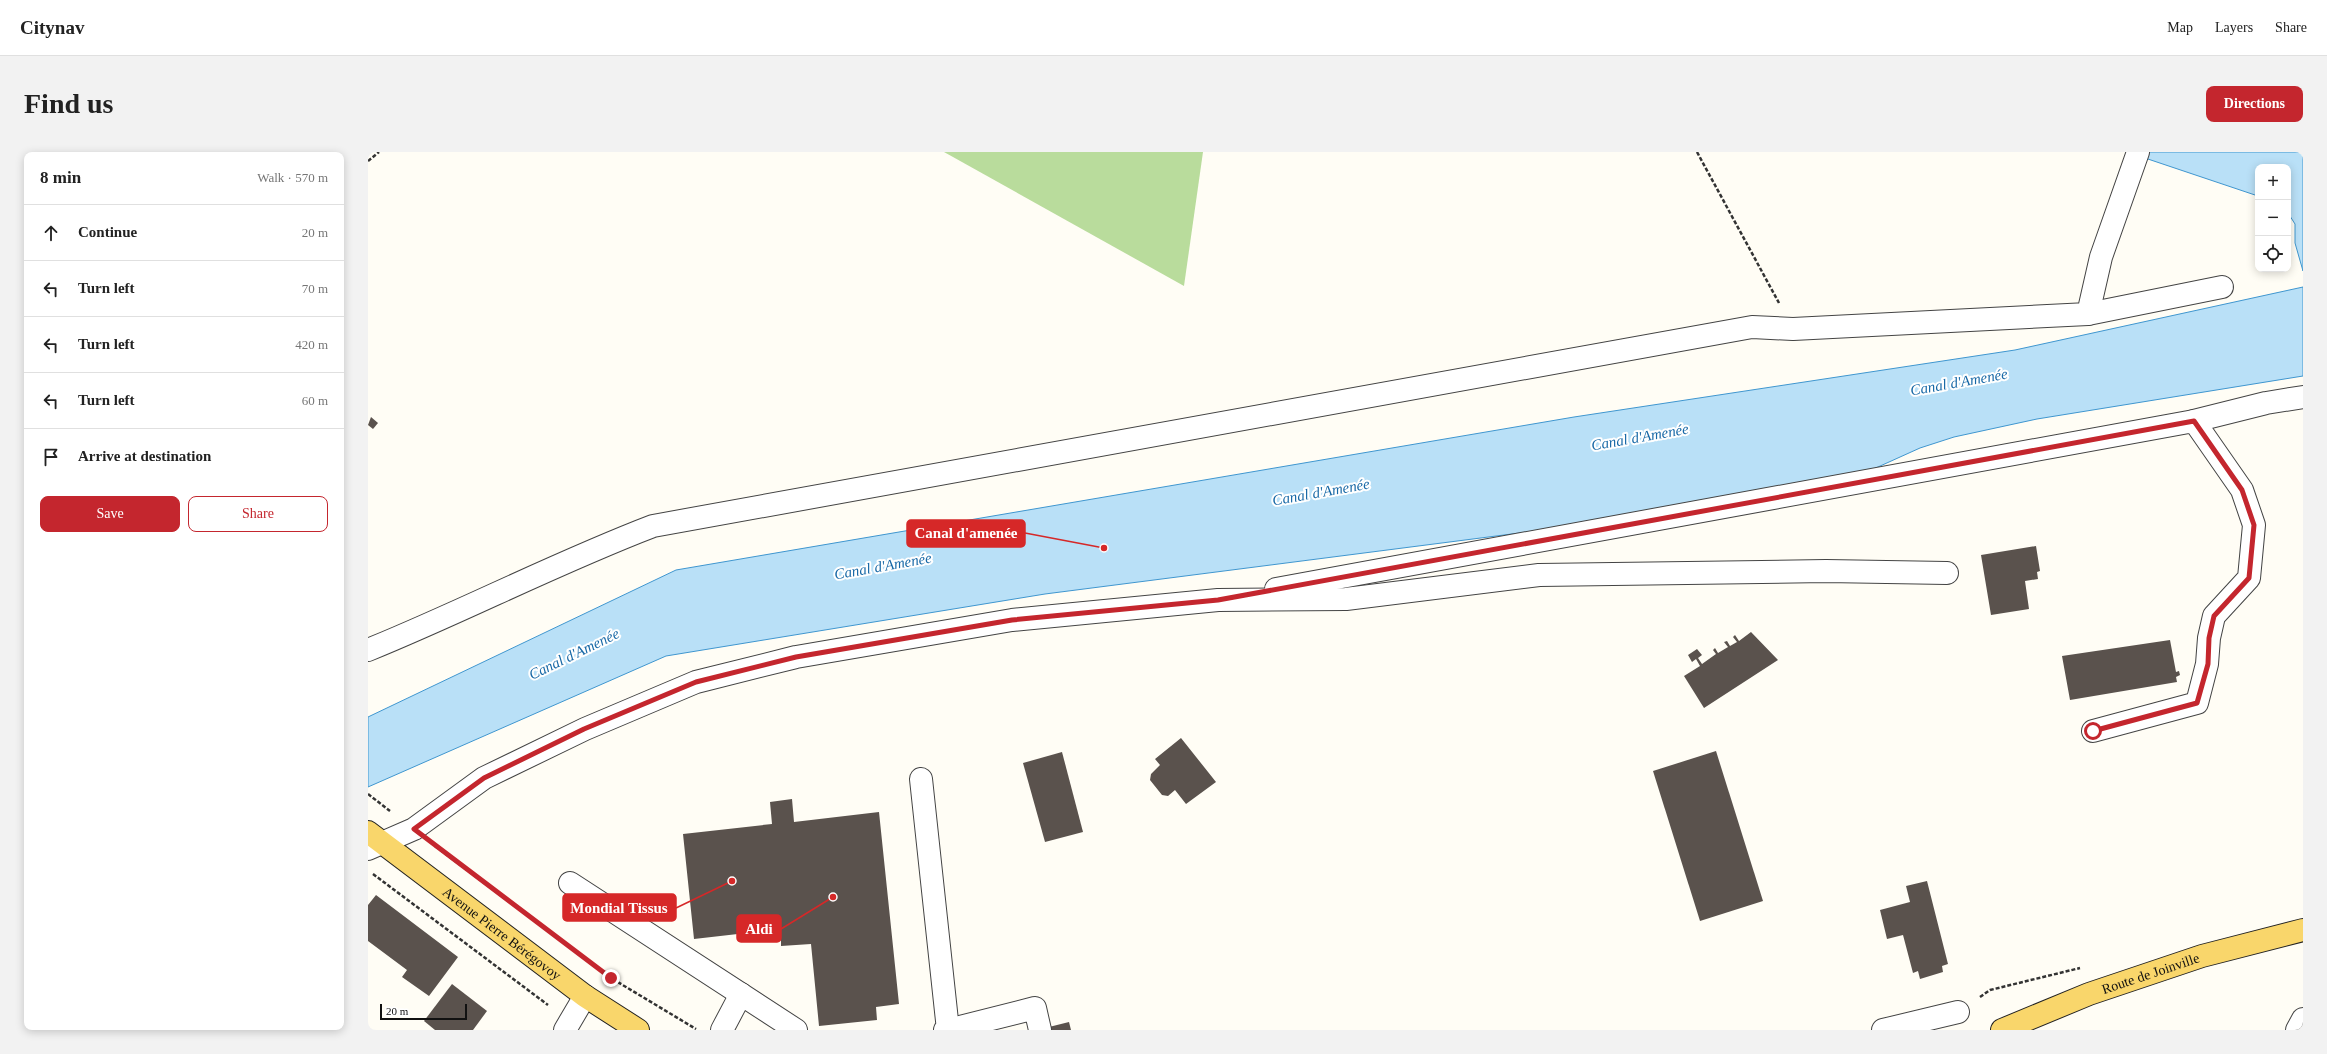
<!DOCTYPE html>
<meta charset="utf-8">
<style>
body{margin:0;font-family:Georgia,serif;background:#f2f2f2;color:#222}
.controls{position:absolute;right:12px;top:12px;display:grid;overflow:hidden;border-radius:8px;box-shadow:0 2px 10px #0003}
.controls button{width:36px;height:36px;display:grid;place-items:center;padding:0;border:0;border-bottom:1px solid #e0e0e0;background:#fff;color:#222;font:20px sans-serif}
.scale{position:absolute;left:12px;bottom:10px;width:87px;box-sizing:border-box;padding-left:4px;border:2px solid #111;border-top:0;font-size:11px;line-height:14px;white-space:nowrap;color:#111;-webkit-text-stroke:3px #fff;paint-order:stroke}
.stop{position:absolute;width:12px;height:12px;margin:-9px;border:3px solid #c4262e;border-radius:50%;background:#fff}
.stop.end{background:#c4262e;border-color:#fff;box-shadow:0 1px 4px #0008}
.list{margin:0;padding:0;list-style:none}
h2{display:flex;justify-content:space-between;align-items:center;height:52px;margin:0;padding:0 16px;font-size:17px}
h2 small{font-size:13px;font-weight:400;color:#767676}
.list li{display:grid;grid-template-columns:26px 1fr auto;gap:12px;align-items:center;box-sizing:border-box;height:56px;padding:0 16px;border-top:1px solid #e0e0e0}
.list b{display:block;font-size:15px;white-space:nowrap}
.list em{font-size:13px;font-style:normal;color:#767676}
.actions{display:flex;gap:8px;padding:12px 16px}
.actions a{flex:1;padding:9px 0;border:1px solid #c4262e;border-radius:8px;text-align:center;font-size:14px;color:#c4262e}
.actions .main{background:#c4262e;color:#fff}
.icon{flex:none;width:22px;height:22px;fill:none;stroke:currentColor;stroke-width:2;stroke-linecap:round;stroke-linejoin:round}
.map{position:relative;flex:none;width:1935px;height:878px;overflow:hidden;border-radius:8px}
header{display:flex;align-items:center;gap:24px;box-sizing:border-box;height:56px;padding:0 20px;background:#fff;border-bottom:1px solid #e0e0e0}
header strong{font-size:19px}
nav{display:flex;gap:22px;margin-inline-start:auto;font-size:14px}
.intro{display:flex;align-items:center;justify-content:space-between;box-sizing:border-box;height:96px;padding:0 24px}
h1{margin:0;font-size:28px}
.button{padding:10px 18px;border-radius:8px;background:#c4262e;color:#fff;font-size:14px;font-weight:700}
main{display:flex;gap:24px;padding:0 24px}
aside{flex:1;background:#fff;border-radius:8px;box-shadow:0 2px 10px #0003}
.map>svg:first-child{display:block}
.forest{fill:#b9dc9c}
.water{fill:#b9e0f7;stroke:#3f96cf}
.building{fill:#5a524d}
.lines{fill:none;stroke-linecap:round;stroke-linejoin:round}
.minor-casing{stroke:#444;stroke-width:24}
.major-casing{stroke:#222;stroke-width:24}
.path{stroke:#333;stroke-width:2.5;stroke-dasharray:4 2;stroke-linecap:butt}
.minor{stroke:#fff;stroke-width:22}
.major{stroke:#f9d66b;stroke-width:22}
.route{stroke:#c4262e;stroke-width:5}
.labels{text-anchor:middle;stroke-width:4;stroke-linejoin:round;paint-order:stroke}
.street-label{font-size:14px;fill:#111;stroke:#fff}
.water-label{font-size:15px;font-style:italic;fill:#1768a6;stroke:#fff}
.leader{fill:none;stroke:#d62828;stroke-width:1.5}
.callout-dot{fill:#d62828;stroke:#fff;stroke-width:1.5}
.callout{fill:#d62828;stroke:#d62828;stroke-width:1.5}
.callout-label{font-size:15px;text-anchor:middle;font-weight:bold;fill:#fff}
</style>
<header>
<strong>Citynav</strong>
<nav><a>Map</a><a>Layers</a><a>Share</a></nav>
</header>
<div class="intro"><h1>Find us</h1><a class="button">Directions</a></div>
<main>
<aside>
<h2>8 min<small>Walk · 570 m</small></h2>
<ul class="list">
<li><svg class="icon" aria-label="ahead" viewBox="0 0 24 24"><path d="M12 20V5M6 11l6-6 6 6"/></svg><div><b>Continue</b></div><em>20 m</em></li>
<li><svg class="icon" aria-label="left" viewBox="0 0 24 24"><path d="M17 20v-9H6M10 6l-5 5 5 5"/></svg><div><b>Turn left</b></div><em>70 m</em></li>
<li><svg class="icon" aria-label="left" viewBox="0 0 24 24"><path d="M17 20v-9H6M10 6l-5 5 5 5"/></svg><div><b>Turn left</b></div><em>420 m</em></li>
<li><svg class="icon" aria-label="left" viewBox="0 0 24 24"><path d="M17 20v-9H6M10 6l-5 5 5 5"/></svg><div><b>Turn left</b></div><em>60 m</em></li>
<li><svg class="icon" aria-label="arrive" viewBox="0 0 24 24"><path d="M6 21V4h12l-3 4 3 4H6"/></svg><div><b>Arrive at destination</b></div></li>
</ul>
<div class="actions"><a class="main">Save</a><a>Share</a></div>
</aside>
<div class="map">
<svg width="1935" height="878" viewBox="0 0 1935 878">
<rect width="100%" height="100%" fill="#fffdf5"/>
<path class="forest" d="M576 0H835L816 134Z"/>
<g class="water">
<path d="M1759 0H1935V119L1927 91V72L1920 61V15H1890V44Z"/>
<path d="M1935 135V224L1669 267 1586 285 1552 296 1490 324 1206 374 677 442 298 504 0 635V565L308 418 1206 265 1647 198Z"/>
</g>
<g class="building">
<path d="M3 265 10 271 5 277 0 273Z"/>
<path d="M1668 394 1672 419 1669 420 1670 427 1657 429 1661 457 1623 463 1613 403Z"/>
<path d="M1383 480 1410 508 1336 556 1316 524 1332 514 1328 507 1324 510 1320 503 1329 497 1334 503 1330 506 1334 512 1348 502 1345 498 1347 496 1350 501 1360 495 1356 490 1359 489 1362 494 1369 490 1365 485 1367 483 1371 489Z"/>
<path d="M1802 488 1808 520 1811 519 1812 523 1808 525 1809 530 1702 548 1694 504Z"/>
<path d="M813 586 848 630 818 652 807 638 800 644 794 643 782 628 783 622 792 613 787 607Z"/>
<path d="M1348 599 1395 749 1332 769 1285 619Z"/>
<path d="M694 600 715 680 677 690 655 611Z"/>
<path d="M424 647 426 670 511 660 531 852 508 855 509 868 451 874 443 792 413 794V777L326 787 315 682 404 672 402 650Z"/>
<path d="M1559 729 1580 812 1574 814 1575 820 1552 827 1550 819 1545 821 1535 783 1519 787 1512 758 1542 750 1538 734Z"/>
<path d="M8 743 90 805 61 844 34 825 39 818 0 789V753Z"/>
<path d="M84 832 119 859 105 878H67L56 869Z"/>
<path d="M701 870 703 878H673V877Z"/>
</g>
<g class="lines">
<defs>
<g id="minor">
<path d="M1720 162 1854 135"/>
<path d="M1826 269 1898 251 1935 245"/>
<path d="M908 437 1826 269 1874 338 1886 373 1881 426 1846 464 1841 486 1839 512 1829 551 1725 579"/>
<path d="M0 498C96 459 188 411 285 374L1384 175 1425 177 1720 162 1733 105 1770 0"/>
<path d="M553 627 580 878H577"/>
<path d="M0 697 46 677 116 626 217 577 328 530 428 505 644 468 850 448 978 447 1171 423 1458 419 1579 421"/>
<path d="M202 731 428 878"/>
<path d="M197 878 217 844"/>
<path d="M354 878 373 842"/>
<path d="M580 878 667 856 672 878"/>
<path d="M1515 878 1590 860"/>
<path d="M1929 878 1935 867"/>
</g>
<g id="major">
<path id="s1" d="M0 680 217 844 270 878"/>
<path id="s2" d="M1634 878 1721 842 1834 804 1935 778"/>
</g>
</defs>
<use href="#minor" class="minor-casing"/>
<use href="#major" class="major-casing"/>
<g class="path">
<path d="M1329 0 1411 151"/>
<path d="M0 9 11 0"/>
<path d="M0 642 22 659"/>
<path d="M67 694 243 826 328 877"/>
<path d="M5 722 180 853"/>
<path d="M1612 845 1622 838 1712 816"/>
</g>
<use href="#minor" class="minor"/>
<use href="#major" class="major"/>
</g>
<g class="lines">
<path class="route" d="M243 826 46 677 116 626 216 577 328 530 428 505 644 468 850 448 1826 269 1874 338 1886 373 1881 426 1846 464 1841 486 1840 512 1829 551 1725 579"/>
</g>
<g class="labels">
<g class="street-label">
<text dy="5" stroke="none"><textPath href="#s1" startOffset="168">Avenue Pierre Bérégovoy</textPath></text>
<text dy="5" stroke="none"><textPath href="#s2" startOffset="159">Route de Joinville</textPath></text>
</g>
<g class="water-label">
<text transform="translate(1591 230) rotate(-10)" y="5">Canal d'Amenée</text>
<text transform="translate(1272 285) rotate(-10)" y="5">Canal d'Amenée</text>
<text transform="translate(953 340) rotate(-10)" y="5">Canal d'Amenée</text>
<text transform="translate(515 414) rotate(-10)" y="5">Canal d'Amenée</text>
<text transform="translate(206 502) rotate(-26)" y="5">Canal d'Amenée</text>
</g>
</g>
<path class="leader" d="M736 396L657 381M364 729L308 756M465 745L413 777"/>
<g class="callout-dot">
<circle cx="736" cy="396" r="4"/>
<circle cx="364" cy="729" r="4"/>
<circle cx="465" cy="745" r="4"/>
</g>
<g class="callout">
<rect x="539" y="368" width="118" height="27" rx="4"/>
<rect x="195" y="742" width="113" height="27" rx="4"/>
<rect x="369" y="763" width="44" height="27" rx="4"/>
</g>
<g class="callout-label">
<text x="598" y="386">Canal d'amenée</text>
<text x="251" y="761">Mondial Tissus</text>
<text x="391" y="782">Aldi</text>
</g>
</svg>
<div class="controls">
<button>+</button>
<button>−</button>
<button><svg class="icon" aria-label="locate" viewBox="0 0 24 24"><circle cx="12" cy="12" r="6"/><path d="M12 2v4M12 18v4M2 12h4M18 12h4"/></svg></button>
</div>
<div class="scale">20 m</div>
<div class="stop" style="left:1725px;top:579px"></div>
<div class="stop end" style="left:243px;top:826px"></div>
</div>
</main>
